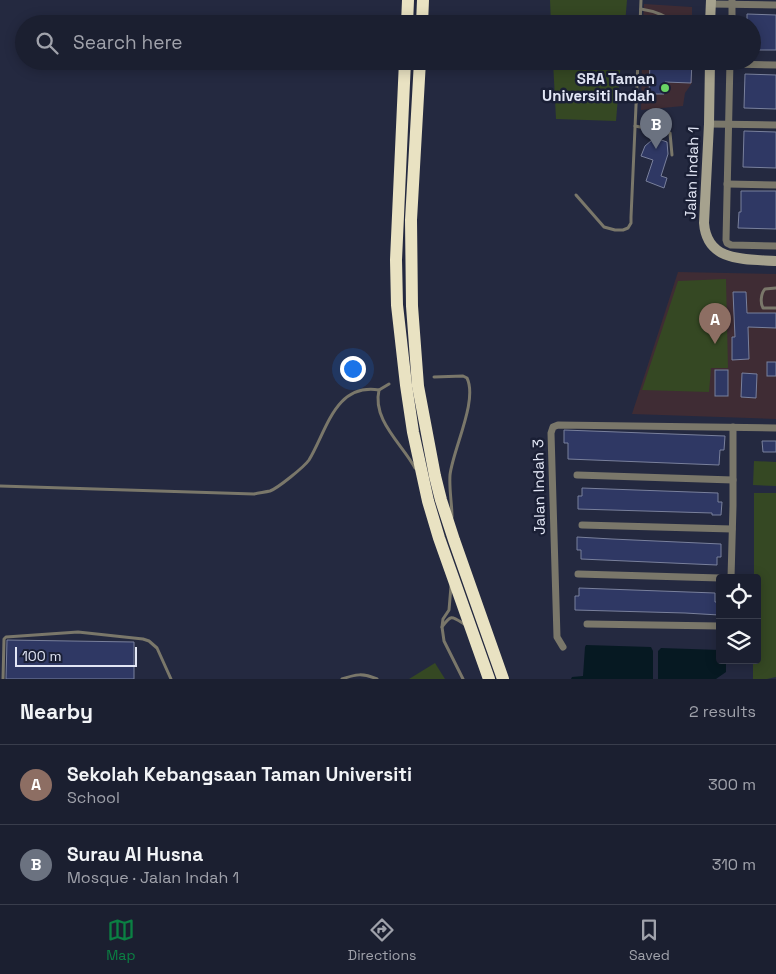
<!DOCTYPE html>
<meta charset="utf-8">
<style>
body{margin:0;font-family:"Space Grotesk",sans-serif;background:#282c3c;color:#f1f3f6}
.controls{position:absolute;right:15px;bottom:15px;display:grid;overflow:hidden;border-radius:5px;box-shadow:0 2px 12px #0003}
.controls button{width:45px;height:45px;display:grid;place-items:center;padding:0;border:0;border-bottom:1px solid #393d4c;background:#1b1f30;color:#f1f3f6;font:25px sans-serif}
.scale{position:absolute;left:15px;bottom:12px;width:122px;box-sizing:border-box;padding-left:5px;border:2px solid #e2e6f5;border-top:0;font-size:14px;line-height:18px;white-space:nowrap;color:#e2e6f5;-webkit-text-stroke:4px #1a1f35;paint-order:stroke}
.you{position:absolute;left:352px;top:368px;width:18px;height:18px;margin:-12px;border:4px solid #fff;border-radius:50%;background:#1a73e8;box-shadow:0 0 0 8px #1a73e833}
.badge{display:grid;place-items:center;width:32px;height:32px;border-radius:50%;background:#0b8043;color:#fff;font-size:16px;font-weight:700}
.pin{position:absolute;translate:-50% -41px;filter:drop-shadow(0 1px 2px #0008)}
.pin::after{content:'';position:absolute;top:26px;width:18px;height:15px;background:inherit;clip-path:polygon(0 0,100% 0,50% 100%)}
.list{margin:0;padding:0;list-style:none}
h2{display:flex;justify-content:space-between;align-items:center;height:65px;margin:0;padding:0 20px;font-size:21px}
h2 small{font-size:16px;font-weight:400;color:#a0a2ab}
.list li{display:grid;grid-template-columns:32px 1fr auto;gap:15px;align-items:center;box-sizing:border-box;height:80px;padding:0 20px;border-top:1px solid #393d4c}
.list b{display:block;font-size:19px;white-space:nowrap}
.list p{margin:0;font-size:16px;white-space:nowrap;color:#a0a2ab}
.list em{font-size:16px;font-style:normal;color:#a0a2ab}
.icon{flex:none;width:28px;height:28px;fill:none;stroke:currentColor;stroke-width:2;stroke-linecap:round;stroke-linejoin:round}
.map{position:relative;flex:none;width:776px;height:679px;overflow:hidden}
.search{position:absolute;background:#1b1f30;box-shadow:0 2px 12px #0003;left:15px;right:15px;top:15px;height:55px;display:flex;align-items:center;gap:12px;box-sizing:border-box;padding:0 18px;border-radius:28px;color:#a0a2ab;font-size:19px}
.sheet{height:225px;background:#1b1f30}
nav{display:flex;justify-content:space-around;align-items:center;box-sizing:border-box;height:70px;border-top:1px solid #393d4c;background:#1b1f30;font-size:14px;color:#a0a2ab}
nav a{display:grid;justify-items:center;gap:2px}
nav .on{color:#0b8043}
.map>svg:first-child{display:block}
.education{fill:#3f2c34}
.green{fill:#354823}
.water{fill:#061922}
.building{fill:#2f3864;stroke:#79809c}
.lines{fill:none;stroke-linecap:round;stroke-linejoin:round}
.lane{stroke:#7a776a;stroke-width:3}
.street{stroke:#7a776a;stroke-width:7}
.secondary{stroke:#a6a28e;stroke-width:10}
.highway{stroke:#e9e2c2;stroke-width:12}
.poi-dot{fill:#69d464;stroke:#1a1f35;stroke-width:2}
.labels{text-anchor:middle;stroke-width:5;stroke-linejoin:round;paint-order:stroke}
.poi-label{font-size:15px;font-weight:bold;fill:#e2e6f5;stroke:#1a1f35;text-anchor:end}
.street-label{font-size:15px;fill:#e2e6f5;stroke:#1a1f35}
</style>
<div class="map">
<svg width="776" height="679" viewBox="0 0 776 679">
<rect width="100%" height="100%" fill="#242940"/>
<g class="education">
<path d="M644 4 692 7V24H643Z"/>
<path d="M642 61H692V83L685 93 683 106 641 110Z"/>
<path d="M678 272 776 274V419L632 414Z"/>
</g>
<g class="green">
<path d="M550 0H627L625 24H551Z"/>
<path d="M553 61H621L616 121 556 119Z"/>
<path d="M726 279 728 368H711L709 392 642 390 678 281Z"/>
<path d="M754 461 776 462V486L753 485Z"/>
<path d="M754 493H776V677L767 679H753V660H757V578H754Z"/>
<path d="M435 663 445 679H409Z"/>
</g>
<g class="water">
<path d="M586 645 651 647 653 651V679H571L572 677 583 676 585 647Z"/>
<path d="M661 648 720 650V660H726V672L716 679H658V651Z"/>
</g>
<g class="building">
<path d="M747 14 776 15V50H752V24H747Z"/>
<path d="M652 17 659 18 670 24H651Z"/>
<path d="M650 61H666L665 66 681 67V61H692L691 83 665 82 664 94H649Z"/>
<path d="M745 74 776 75V109L744 108Z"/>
<path d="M744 131 776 132V168L743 167Z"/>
<path d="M653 137 667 142 668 154 661 176 667 178 664 188 646 181 653 160 641 156 645 146 652 140Z"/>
<path d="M741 191H776V229L738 228 739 212H741Z"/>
<path d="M733 292H746L747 313H776V328L748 327 749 359 732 360V337H735Z"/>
<rect x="767" y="362" width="9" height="14"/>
<rect x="715" y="370" width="13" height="26"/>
<path d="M742 373 757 374 756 398 741 397Z"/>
<path d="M564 430 725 436 724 450H720L719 465 568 459V443H564Z"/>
<path d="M762 441H776V452H763Z"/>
<path d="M582 488 718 493V502H722L721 515H712V513L578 509V496H582Z"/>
<path d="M577 537 612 539 721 544V557H717V565L581 559V550H577Z"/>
<path d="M579 588 715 593V602H719V615L685 613 575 610V596H579Z"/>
<path d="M7 640 134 642V679H6Z"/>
</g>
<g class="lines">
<g class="lane">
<path d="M641 9C654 11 666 15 676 24"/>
<path d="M640 24 641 0"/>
<path d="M635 126 667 132 670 133 672 155"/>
<path d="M576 195 604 227 615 230H623L628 228 631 223V217L638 61"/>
<path d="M776 288 765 289C761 293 760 303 763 308H776"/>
<path d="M434 377 463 376 467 378C478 401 453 449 450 475 449 489 452 504 452 517"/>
<path d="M379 390C372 420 402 444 415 468"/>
<path d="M0 486 254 494C259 493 265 492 270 491 278 488 304 467 309 460 327 430 335 383 379 390L389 384"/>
<path d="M451 586 449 610 443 619 442 627 444 641 463 679"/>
<path d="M442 627C451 614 452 616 464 624"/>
<path d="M3 679 4 639 6 637 78 632 143 639 149 641 157 648 171 679"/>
<path d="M342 679C356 674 363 673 377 679"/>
</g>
<g class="street">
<path d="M711 4 776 5"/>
<path d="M732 24V0"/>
<path d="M730 61 726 240 727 243 731 245 776 246"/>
<path d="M730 64 776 65"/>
<path d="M709 124 776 125"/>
<path d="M727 184 776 185"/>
<path d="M577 475 733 480"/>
<path d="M582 525 732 529"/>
<path d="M578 574 720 578"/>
<path d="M731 578 733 506V427"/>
<path d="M587 624 720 626"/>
<path d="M563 647 557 637 551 433 553 427 558 425 776 428"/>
</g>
<g class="secondary">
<path d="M710 24 711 0"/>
<path d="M710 61 709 124 704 223C707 263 746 259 776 261"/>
</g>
<g class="highway">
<path d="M407 24 408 0"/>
<path d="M422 24 423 0"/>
<path d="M405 61 396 260 397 305 406 385 413 432 428 501 439 538 489 679"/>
<path d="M420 61 411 220 412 306 418 386 435 476 441 500 454 540 503 679"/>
</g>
</g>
<circle class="poi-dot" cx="665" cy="88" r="5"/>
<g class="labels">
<g class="poi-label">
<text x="655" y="84">SRA Taman<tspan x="655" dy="17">Universiti Indah</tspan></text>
</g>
<g class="street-label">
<text transform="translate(692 173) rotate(-88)" y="5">Jalan Indah 1</text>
<text transform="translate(539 487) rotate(-91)" y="5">Jalan Indah 3</text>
</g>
</g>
</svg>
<div class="controls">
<button><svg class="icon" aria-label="locate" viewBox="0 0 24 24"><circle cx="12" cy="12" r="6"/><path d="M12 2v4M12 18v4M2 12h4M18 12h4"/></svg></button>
<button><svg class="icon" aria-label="layers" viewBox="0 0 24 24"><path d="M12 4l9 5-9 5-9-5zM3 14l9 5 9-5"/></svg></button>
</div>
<div class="scale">100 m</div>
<div class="you"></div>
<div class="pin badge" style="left:715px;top:344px;background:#8d6e63">A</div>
<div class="pin badge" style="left:656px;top:149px;background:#6b7280">B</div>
<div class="search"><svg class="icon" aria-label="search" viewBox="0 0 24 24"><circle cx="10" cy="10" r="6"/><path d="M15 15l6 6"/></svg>Search here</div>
</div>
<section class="sheet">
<h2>Nearby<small>2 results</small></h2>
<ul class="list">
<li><span class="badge" style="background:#8d6e63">A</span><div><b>Sekolah Kebangsaan Taman Universiti</b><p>School</p></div><em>300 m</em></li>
<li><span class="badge" style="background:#6b7280">B</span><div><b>Surau Al Husna</b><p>Mosque · Jalan Indah 1</p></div><em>310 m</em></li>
</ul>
</section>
<nav>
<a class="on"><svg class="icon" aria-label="map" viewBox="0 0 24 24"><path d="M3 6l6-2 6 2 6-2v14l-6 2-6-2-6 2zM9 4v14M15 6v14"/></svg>Map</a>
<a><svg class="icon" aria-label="directions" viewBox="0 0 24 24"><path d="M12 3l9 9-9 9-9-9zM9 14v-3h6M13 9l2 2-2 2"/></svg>Directions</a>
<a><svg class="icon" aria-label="saved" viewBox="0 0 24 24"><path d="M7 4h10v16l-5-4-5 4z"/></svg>Saved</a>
</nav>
